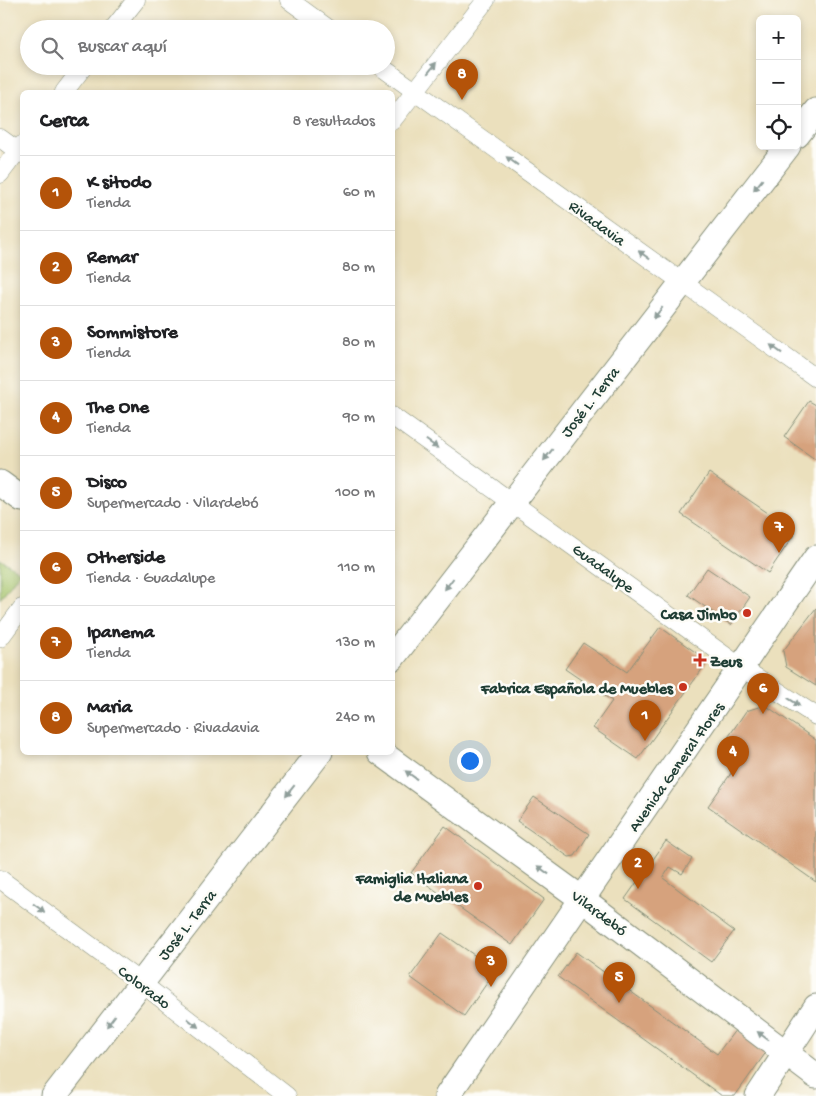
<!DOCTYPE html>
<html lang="es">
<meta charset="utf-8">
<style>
body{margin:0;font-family:"Gochi Hand",sans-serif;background:#f6f6f6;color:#202124}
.controls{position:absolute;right:15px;top:15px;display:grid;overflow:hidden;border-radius:8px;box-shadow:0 2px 8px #0003}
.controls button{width:45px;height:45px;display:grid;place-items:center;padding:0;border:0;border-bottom:1px solid #e0e0e0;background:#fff;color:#202124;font:25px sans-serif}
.you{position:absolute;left:469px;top:760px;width:18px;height:18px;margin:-12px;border:4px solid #fff;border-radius:50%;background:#1a73e8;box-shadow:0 0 0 8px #1a73e833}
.badge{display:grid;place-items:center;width:32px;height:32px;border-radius:50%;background:#b45309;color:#fff;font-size:16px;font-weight:700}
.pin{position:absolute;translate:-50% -41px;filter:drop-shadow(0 1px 2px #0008)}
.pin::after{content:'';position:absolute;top:26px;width:18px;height:15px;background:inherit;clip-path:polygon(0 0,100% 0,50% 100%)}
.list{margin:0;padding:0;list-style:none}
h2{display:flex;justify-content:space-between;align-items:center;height:65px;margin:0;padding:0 20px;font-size:21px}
h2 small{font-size:16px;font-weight:400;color:#757577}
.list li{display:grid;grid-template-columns:32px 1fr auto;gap:15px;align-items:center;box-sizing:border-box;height:75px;padding:0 20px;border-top:1px solid #e0e0e0}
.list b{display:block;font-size:19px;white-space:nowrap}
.list p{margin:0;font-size:16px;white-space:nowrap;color:#757577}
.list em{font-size:16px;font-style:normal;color:#757577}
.icon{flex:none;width:28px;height:28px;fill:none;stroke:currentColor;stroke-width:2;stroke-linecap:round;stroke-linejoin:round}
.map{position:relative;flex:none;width:816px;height:1096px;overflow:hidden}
.search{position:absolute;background:#fff;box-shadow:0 2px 8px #0003;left:20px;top:20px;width:375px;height:55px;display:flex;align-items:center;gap:12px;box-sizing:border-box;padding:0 18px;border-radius:28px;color:#757577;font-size:19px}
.panel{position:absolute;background:#fff;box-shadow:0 2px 8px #0003;left:20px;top:90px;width:375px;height:665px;border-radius:8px}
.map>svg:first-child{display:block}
.green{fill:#a5c36b;stroke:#628050}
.building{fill:#d6a27d}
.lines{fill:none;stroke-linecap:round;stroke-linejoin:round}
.street-casing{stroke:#858e78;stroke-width:19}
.secondary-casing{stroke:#858e78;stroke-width:27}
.street{stroke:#fff;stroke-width:18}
.secondary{stroke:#fff;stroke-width:25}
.oneway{fill:#8f9e9a}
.poi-dot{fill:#c8321e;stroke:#fdfcf7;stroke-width:2}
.labels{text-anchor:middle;stroke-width:5;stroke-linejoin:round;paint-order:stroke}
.street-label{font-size:16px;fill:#1f3d34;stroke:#fdfcf7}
.poi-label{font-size:16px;font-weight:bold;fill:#1f3d34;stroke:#fdfcf7;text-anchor:end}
</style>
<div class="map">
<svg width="816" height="1096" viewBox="0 0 816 1096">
<rect width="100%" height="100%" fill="#fdfcf7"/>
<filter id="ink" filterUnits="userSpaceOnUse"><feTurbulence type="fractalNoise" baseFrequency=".02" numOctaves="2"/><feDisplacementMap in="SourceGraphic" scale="10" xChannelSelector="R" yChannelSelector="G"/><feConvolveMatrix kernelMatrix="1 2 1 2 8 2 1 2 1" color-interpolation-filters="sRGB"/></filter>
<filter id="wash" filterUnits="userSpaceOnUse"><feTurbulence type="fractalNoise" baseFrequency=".0096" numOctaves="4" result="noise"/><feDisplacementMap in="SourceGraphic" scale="20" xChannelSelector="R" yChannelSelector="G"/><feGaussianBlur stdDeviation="1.12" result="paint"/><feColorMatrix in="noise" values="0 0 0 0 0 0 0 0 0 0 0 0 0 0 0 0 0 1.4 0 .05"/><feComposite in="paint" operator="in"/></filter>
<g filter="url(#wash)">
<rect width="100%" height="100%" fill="#ebe0bd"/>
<path class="green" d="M0 559 20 572 0 599Z"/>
<g id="blocks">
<g class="building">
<path d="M809 401 816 405V460L784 437Z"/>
<path d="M709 473 796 532 768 573 681 514Z"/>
<path d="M707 568 750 597 731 625 688 595Z"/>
<path d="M816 608V686L786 667 783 651Z"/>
<path d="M660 627 708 661 638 759 593 728 612 701 565 669 583 643 627 672Z"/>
<path d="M765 705 816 740V882L708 806 746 752 727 739 746 711Z"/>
<path d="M534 797 589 834 575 856 569 857 517 821Z"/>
<path d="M445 826 544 899 512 945 411 873Z"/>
<path d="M666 841 692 859 682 874 670 867 663 878 734 931 711 962 625 899Z"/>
<path d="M442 933 496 970 464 1016 410 977Z"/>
<path d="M576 952 717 1054 736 1029 767 1051 735 1096H722L558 977Z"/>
</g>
</g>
</g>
<g filter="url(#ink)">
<use href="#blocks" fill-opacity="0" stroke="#858e78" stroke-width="1"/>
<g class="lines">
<defs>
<g id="street">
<path d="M289 0 329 29"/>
<path d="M113 29 136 0"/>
<path d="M380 66 816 378"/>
<path d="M64 92 84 66"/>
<path d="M392 121 486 0"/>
<path d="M0 138 22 154"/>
<path d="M0 174 22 145"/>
<path d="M392 416 742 668 816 716"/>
<path d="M0 638 22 608"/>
<path d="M0 879 140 982 287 1096"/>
</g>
<g id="secondary">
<path d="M797 135 816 111"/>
<path d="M0 483 22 499"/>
<path d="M392 658 788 146"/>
<path d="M380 752 582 899 816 1076"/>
<path d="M54 1096 320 752"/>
<path d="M447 1096 816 558"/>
<path d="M758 1096 816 1007"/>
</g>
</defs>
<use href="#street" class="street-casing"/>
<use href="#secondary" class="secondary-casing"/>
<use href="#street" class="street"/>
<use href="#secondary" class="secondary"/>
</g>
<defs><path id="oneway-solid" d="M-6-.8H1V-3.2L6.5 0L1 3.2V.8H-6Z" transform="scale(1.25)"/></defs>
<g class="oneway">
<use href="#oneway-solid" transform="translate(432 68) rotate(-52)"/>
<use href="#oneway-solid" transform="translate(512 161) rotate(-144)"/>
<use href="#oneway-solid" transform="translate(758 185) rotate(128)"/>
<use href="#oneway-solid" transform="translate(644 255) rotate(-144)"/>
<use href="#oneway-solid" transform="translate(658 313) rotate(128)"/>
<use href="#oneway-solid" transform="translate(776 349) rotate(-144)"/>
<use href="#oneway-solid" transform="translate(432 444) rotate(35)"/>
<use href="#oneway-solid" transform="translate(548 455) rotate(128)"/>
<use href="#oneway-solid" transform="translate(449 584) rotate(127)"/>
<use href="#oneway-solid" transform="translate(794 702) rotate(33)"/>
<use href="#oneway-solid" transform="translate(411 775) rotate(-144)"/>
<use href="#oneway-solid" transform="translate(290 791) rotate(128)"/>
<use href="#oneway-solid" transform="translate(543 870) rotate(-144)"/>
<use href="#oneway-solid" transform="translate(39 908) rotate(36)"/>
<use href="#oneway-solid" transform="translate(111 1021) rotate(127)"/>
<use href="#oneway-solid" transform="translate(193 1023) rotate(38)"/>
<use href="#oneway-solid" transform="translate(763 1036) rotate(-143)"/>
</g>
</g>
<g class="poi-dot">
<circle cx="747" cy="613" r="5"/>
<path d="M697.5 652.5h5v5h5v5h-5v5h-5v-5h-5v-5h5z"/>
<circle cx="683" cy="687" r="5"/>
<circle cx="478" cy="886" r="5"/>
</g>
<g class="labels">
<g class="street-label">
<text transform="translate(598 222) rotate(36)" y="6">Rivadavia</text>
<text transform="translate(589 401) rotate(-52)" y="6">José L. Terra</text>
<text transform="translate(604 567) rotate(36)" y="6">Guadalupe</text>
<text transform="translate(675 766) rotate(-55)" y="6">Avenida General Flores</text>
<text transform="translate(600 912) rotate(37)" y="6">Vilardebó</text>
<text transform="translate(186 924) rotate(-52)" y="6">José L. Terra</text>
<text transform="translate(145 986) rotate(37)" y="6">Colorado</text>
</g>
<g class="poi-label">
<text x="737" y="619">Casa Jimbo</text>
<text x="710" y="666" text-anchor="start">Zeus</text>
<text x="673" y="693">Fabrica Española de Muebles</text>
<text x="468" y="883">Famiglia Italiana<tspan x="468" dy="18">de Muebles</tspan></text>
</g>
</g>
</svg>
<div class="controls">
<button>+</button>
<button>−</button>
<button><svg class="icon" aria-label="locate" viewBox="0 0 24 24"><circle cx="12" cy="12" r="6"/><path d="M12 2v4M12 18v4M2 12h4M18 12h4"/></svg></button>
</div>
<div class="you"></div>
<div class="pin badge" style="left:645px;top:741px">1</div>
<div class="pin badge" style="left:638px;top:889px">2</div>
<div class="pin badge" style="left:491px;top:987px">3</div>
<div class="pin badge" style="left:733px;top:777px">4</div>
<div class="pin badge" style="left:619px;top:1003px">5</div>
<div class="pin badge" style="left:763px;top:714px">6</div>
<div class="pin badge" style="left:779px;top:553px">7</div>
<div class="pin badge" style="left:462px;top:100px">8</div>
<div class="search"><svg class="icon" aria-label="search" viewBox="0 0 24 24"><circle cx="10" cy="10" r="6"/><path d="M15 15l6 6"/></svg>Buscar aquí</div>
<section class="panel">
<h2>Cerca<small>8 resultados</small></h2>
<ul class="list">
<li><span class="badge">1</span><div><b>K sitodo</b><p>Tienda</p></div><em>60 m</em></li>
<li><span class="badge">2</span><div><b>Remar</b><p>Tienda</p></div><em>80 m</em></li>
<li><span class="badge">3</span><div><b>Sommistore</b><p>Tienda</p></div><em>80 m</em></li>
<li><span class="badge">4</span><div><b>The One</b><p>Tienda</p></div><em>90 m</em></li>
<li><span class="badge">5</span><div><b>Disco</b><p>Supermercado · Vilardebó</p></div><em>100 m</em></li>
<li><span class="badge">6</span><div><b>Otherside</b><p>Tienda · Guadalupe</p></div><em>110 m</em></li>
<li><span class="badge">7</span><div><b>Ipanema</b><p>Tienda</p></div><em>130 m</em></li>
<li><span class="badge">8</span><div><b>Maria</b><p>Supermercado · Rivadavia</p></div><em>240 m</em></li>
</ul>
</section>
</div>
